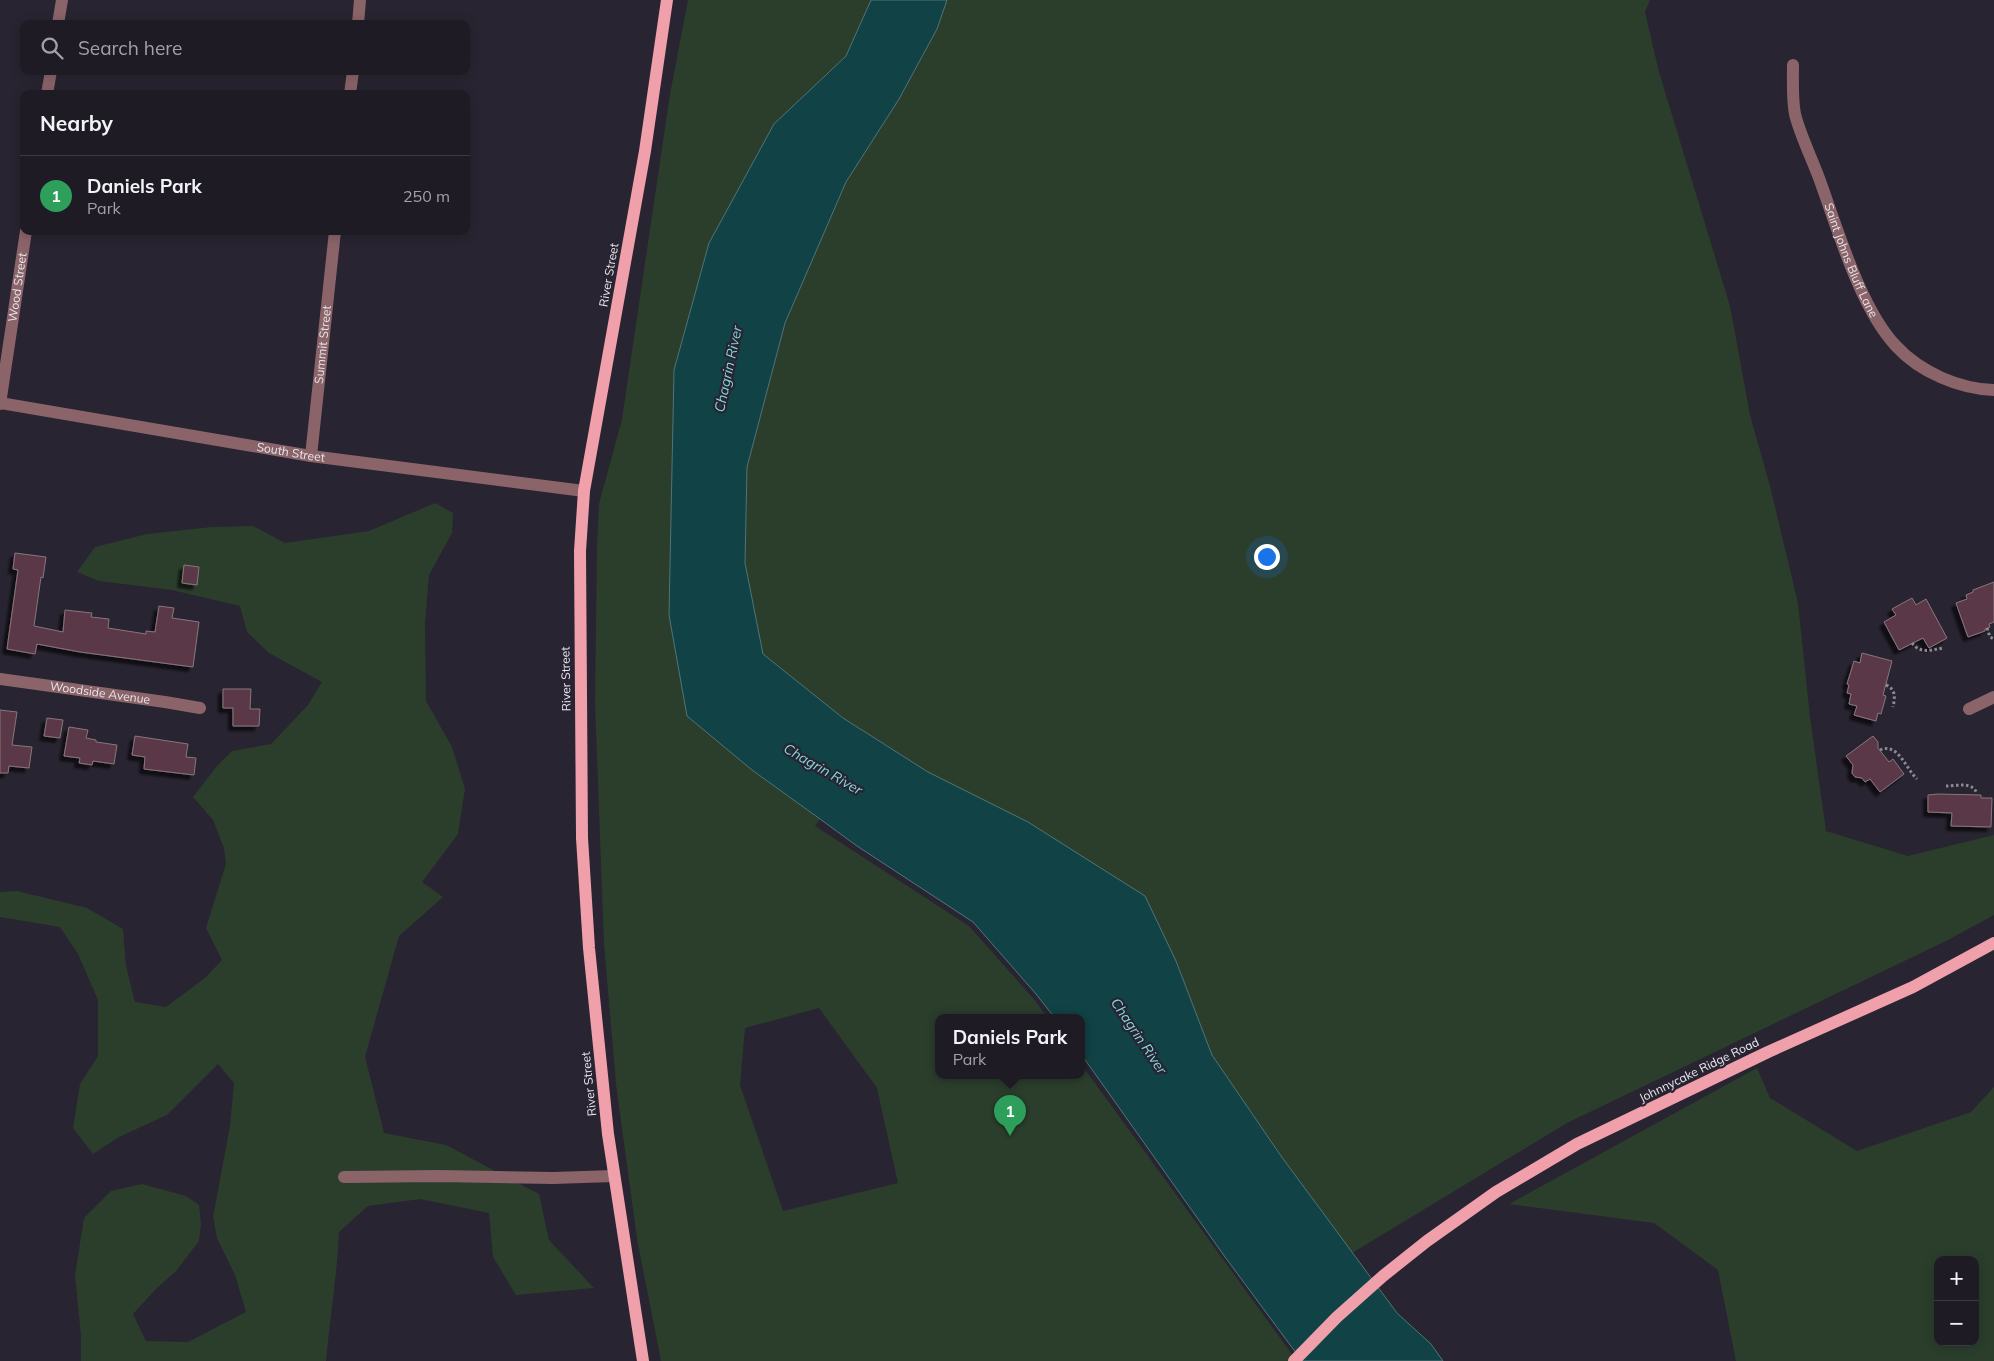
<!DOCTYPE html>
<meta charset="utf-8">
<style>
body{margin:0;font-family:Mulish,sans-serif;background:#26242d;color:#f1f3f6}
.controls{position:absolute;right:15px;bottom:15px;display:grid;overflow:hidden;border-radius:10px;box-shadow:0 2px 12px #0003}
.controls button{width:45px;height:45px;display:grid;place-items:center;padding:0;border:0;border-bottom:1px solid #3c3942;background:#1e1b25;color:#f1f3f6;font:25px sans-serif}
.you{position:absolute;left:1266px;top:556px;width:18px;height:18px;margin:-12px;border:4px solid #fff;border-radius:50%;background:#1a73e8;box-shadow:0 0 0 8px #1a73e833}
.badge{display:grid;place-items:center;width:32px;height:32px;border-radius:50%;background:#51ccd4;color:#fff;font-size:16px;font-weight:700}
.pin{position:absolute;translate:-50% -41px;filter:drop-shadow(0 1px 2px #0008)}
.pin::after{content:'';position:absolute;top:26px;width:18px;height:15px;background:inherit;clip-path:polygon(0 0,100% 0,50% 100%)}
.popup{position:absolute;left:935px;top:1014px;width:150px;height:65px;box-sizing:border-box;display:grid;place-content:center;border-radius:10px;background:#1e1b25;filter:drop-shadow(0 1px 4px #0005);font-size:16px;white-space:nowrap;color:#a1a1a7}
.popup b{font-size:19px;color:#f1f3f6}
.popup::after{content:'';position:absolute;left:50%;top:100%;margin-left:-10px;border:10px solid transparent;border-top-color:#1e1b25}
.list{margin:0;padding:0;list-style:none}
h2{display:flex;justify-content:space-between;align-items:center;height:65px;margin:0;padding:0 20px;font-size:21px}
h2 small{font-size:16px;font-weight:400;color:#a1a1a7}
.list li{display:grid;grid-template-columns:32px 1fr auto;gap:15px;align-items:center;box-sizing:border-box;height:80px;padding:0 20px;border-top:1px solid #3c3942}
.list b{display:block;font-size:19px;white-space:nowrap}
.list p{margin:0;font-size:16px;white-space:nowrap;color:#a1a1a7}
.list em{font-size:16px;font-style:normal;color:#a1a1a7}
.icon{flex:none;width:28px;height:28px;fill:none;stroke:currentColor;stroke-width:2;stroke-linecap:round;stroke-linejoin:round}
.map{position:relative;flex:none;width:1994px;height:1361px;overflow:hidden}
.search{position:absolute;background:#1e1b25;box-shadow:0 2px 12px #0003;left:20px;top:20px;width:450px;height:55px;display:flex;align-items:center;gap:12px;box-sizing:border-box;padding:0 18px;border-radius:10px;color:#a1a1a7;font-size:19px}
.panel{position:absolute;background:#1e1b25;box-shadow:0 2px 12px #0003;left:20px;top:90px;width:450px;height:145px;border-radius:10px}
.map>svg:first-child{display:block}
.green{fill:#2b3e2c;fill-rule:evenodd}
.water{fill:#114346;stroke:#527478}
.building{fill:#5a3947;stroke:#88767d;filter:url(#shadow)}
.lines{fill:none;stroke-linecap:round;stroke-linejoin:round}
.path{stroke:#8d8a95;stroke-width:3;stroke-dasharray:2.5 2.5;stroke-linecap:butt}
.minor{stroke:#8a6468;stroke-width:12}
.major{stroke:#efa0aa;stroke-width:12}
.labels{text-anchor:middle;stroke-width:4.5;stroke-linejoin:round;paint-order:stroke}
.street-label{font-size:12px;fill:#e8e6ee;stroke:#282431}
.water-label{font-size:14px;font-style:italic;fill:#85d8df;stroke:#282431}
</style>
<div class="map">
<svg width="1994" height="1361" viewBox="0 0 1994 1361">
<defs>
<filter id="shadow"><feDropShadow dx="-4.5" dy="4.5" stdDeviation="1" flood-color="#0009"/></filter>
</defs>
<rect width="100%" height="100%" fill="#282431"/>
<g class="green">
<path d="M688 0H871L846 56 774 124 709 243 674 370 752 770 820 819 815 826 969 926 1033 998 1047 1017H939V1075H1081V1064L1297 1361H661L637 1239 616 1084 604 944 595 703 597 545 599 504 622 419 670 94ZM819 1008 877 1088 898 1183 783 1211 740 1085 745 1028Z"/>
<path d="M947 0H1650L1645 12 1659 72 1730 306 1750 415 1770 486 1798 603 1810 717 1826 831 1908 856 1994 835V915L1946 941 1567 1123 1352 1253 1281 1156 1212 1055 1176 961 1028 822 928 772 843 718 763 655 745 563 747 467 785 323 846 182 899 99 937 29Z"/>
<path d="M435 503 453 513 452 533 429 575 425 624 426 701 452 747 465 789 458 834 422 882 443 897 399 936 365 1057 384 1133 446 1145 539 1194 549 1240 594 1288 516 1295 493 1257 489 1213 420 1199 368 1206 339 1232C337 1276 330 1318 326 1361H81V1336L75 1275 84 1218 111 1191 142 1184 186 1196 199 1205 201 1224 199 1241 176 1271 156 1289 133 1314 146 1341 188 1342 246 1312 235 1275 217 1238 213 1217 230 1126 234 1083 218 1064 167 1115 119 1137 93 1154 73 1128 80 1084 98 1056V1000L78 954 60 927 0 917V892L17 891 87 908 123 929 126 966 135 1002 166 1007 205 978 222 960 206 928 226 864 224 848 213 820 193 797 217 766 232 751 271 744 308 705 322 682 269 653 247 632 240 606 172 590 99 581 77 572 95 547 147 534 212 527 253 526 285 543 369 531Z"/>
<path d="M1757 1068 1770 1098 1857 1151 1971 1112 1994 1087V1361H1736L1718 1270 1654 1223 1509 1204ZM1938 1260H1975V1342H1938Z"/>
</g>
<path class="water" d="M871 0H947L937 29 899 99 846 182 785 323 747 467 745 563 763 654 843 718 928 772 1028 822 1145 896 1176 961 1212 1055 1281 1156 1397 1313 1431 1344 1443 1361H1302L1225 1257 1081 1054V1017H1054L1036 994 973 922 857 846 820 819 752 770 687 716 669 615 674 370 709 243 774 124 846 56Z"/>
<g class="building">
<path d="M15 553 46 557 43 578 41 577 34 626 63 632 65 610 92 613 91 617 109 619 108 628 146 634V631L155 632 159 606 174 608 172 618 199 622 193 667 80 652 37 644 35 654 7 649 18 570 13 569Z"/>
<path d="M184 565 199 567 197 585 182 583Z"/>
<path d="M1994 582V622L1989 624 1990 627 1985 629V631L1968 637 1956 603 1967 599 1966 595 1973 592V590Z"/>
<path d="M1912 598 1916 605 1926 599 1947 638 1929 648 1923 638 1899 650 1884 622 1896 615 1892 609Z"/>
<path d="M1862 653 1892 661 1883 695 1886 696 1881 714 1878 713 1876 721 1854 715 1857 706 1849 704 1851 694 1847 693 1849 685 1847 684 1854 661 1860 663Z"/>
<path d="M223 689H251L250 709H260L259 726H233V708H223Z"/>
<path d="M0 710 17 712 12 745 32 747 29 768 9 766 8 773H0Z"/>
<path d="M47 718 63 720 60 738 44 736Z"/>
<path d="M69 727 88 730 86 738 96 740V742L117 745 114 764 93 761 92 765 79 763 80 758 64 756Z"/>
<path d="M135 736 188 744 186 757 196 758 194 775 144 769 145 757 132 755Z"/>
<path d="M1873 736 1878 742V748L1889 762 1893 759 1904 774 1880 792 1870 779 1865 782 1862 778 1855 777 1852 773 1853 765 1846 756Z"/>
<path d="M1938 794 1981 795V798H1992L1991 827 1951 826 1952 813 1928 812V795Z"/>
</g>
<g class="lines">
<g class="path">
<path d="M1987 628 1990 637 1994 639"/>
<path d="M1912 643C1920 654 1931 650 1943 648"/>
<path d="M1886 685C1896 689 1895 698 1893 707"/>
<path d="M1880 750C1898 742 1906 769 1917 779"/>
<path d="M1946 786C1957 786 1973 781 1977 794"/>
</g>
<g class="minor">
<path d="M58 24 62 0"/>
<path d="M358 24 360 0"/>
<path id="s1" d="M1793 65C1793 80 1792 99 1795 114 1799 132 1812 159 1819 178 1837 227 1860 308 1896 346 1920 372 1959 389 1994 390"/>
<path d="M47 94 51 71"/>
<path d="M350 94 353 71"/>
<path id="s2" d="M0 403 311 456 584 491"/>
<path id="s3" d="M0 404 26 231"/>
<path id="s4" d="M311 456 335 231"/>
<path id="s5" d="M0 679 165 702 200 708"/>
<path d="M1969 709 1994 697"/>
<path d="M344 1177 439 1176 553 1178 614 1176"/>
</g>
<g class="major">
<path d="M643 1361 608 1134 589 948 582 838 580 551 584 491 645 151 667 0"/>
<path d="M1294 1361 1337 1317 1383 1276 1427 1241 1496 1192 1577 1144 1768 1052 1913 987 1994 943"/>
</g>
</g>
<g class="labels">
<g class="street-label">
<text dy="4" stroke="none"><textPath href="#s1" startOffset="206">Saint Johns Bluff Lane</textPath></text>
<text transform="translate(609 275) rotate(-80)" y="4">River Street</text>
<text dy="4" stroke="none"><textPath href="#s3" startOffset="118">Wood Street</textPath></text>
<text dy="4" stroke="none"><textPath href="#s4" startOffset="112">Summit Street</textPath></text>
<text dy="4" stroke="none"><textPath href="#s2" startOffset="295">South Street</textPath></text>
<text transform="translate(566 679) rotate(-91)" y="4">River Street</text>
<text dy="4" stroke="none"><textPath href="#s5" startOffset="101">Woodside Avenue</textPath></text>
<text transform="translate(1699 1070) rotate(-26)" y="4">Johnnycake Ridge Road</text>
<text transform="translate(589 1084) rotate(-96)" y="4">River Street</text>
</g>
<g class="water-label">
<text transform="translate(728 369) rotate(-78)" y="5">Chagrin River</text>
<text transform="translate(823 769) rotate(30)" y="5">Chagrin River</text>
<text transform="translate(1139 1036) rotate(56)" y="5">Chagrin River</text>
</g>
</g>
</svg>
<div class="controls">
<button>+</button>
<button>−</button>
</div>
<div class="you"></div>
<div class="pin badge" style="left:1010px;top:1136px;background:#2e9e5b">1</div>
<div class="popup"><b>Daniels Park</b>Park</div>
<div class="search"><svg class="icon" aria-label="search" viewBox="0 0 24 24"><circle cx="10" cy="10" r="6"/><path d="M15 15l6 6"/></svg>Search here</div>
<section class="panel">
<h2>Nearby<small></small></h2>
<ul class="list">
<li><span class="badge" style="background:#2e9e5b">1</span><div><b>Daniels Park</b><p>Park</p></div><em>250 m</em></li>
</ul>
</section>
</div>
